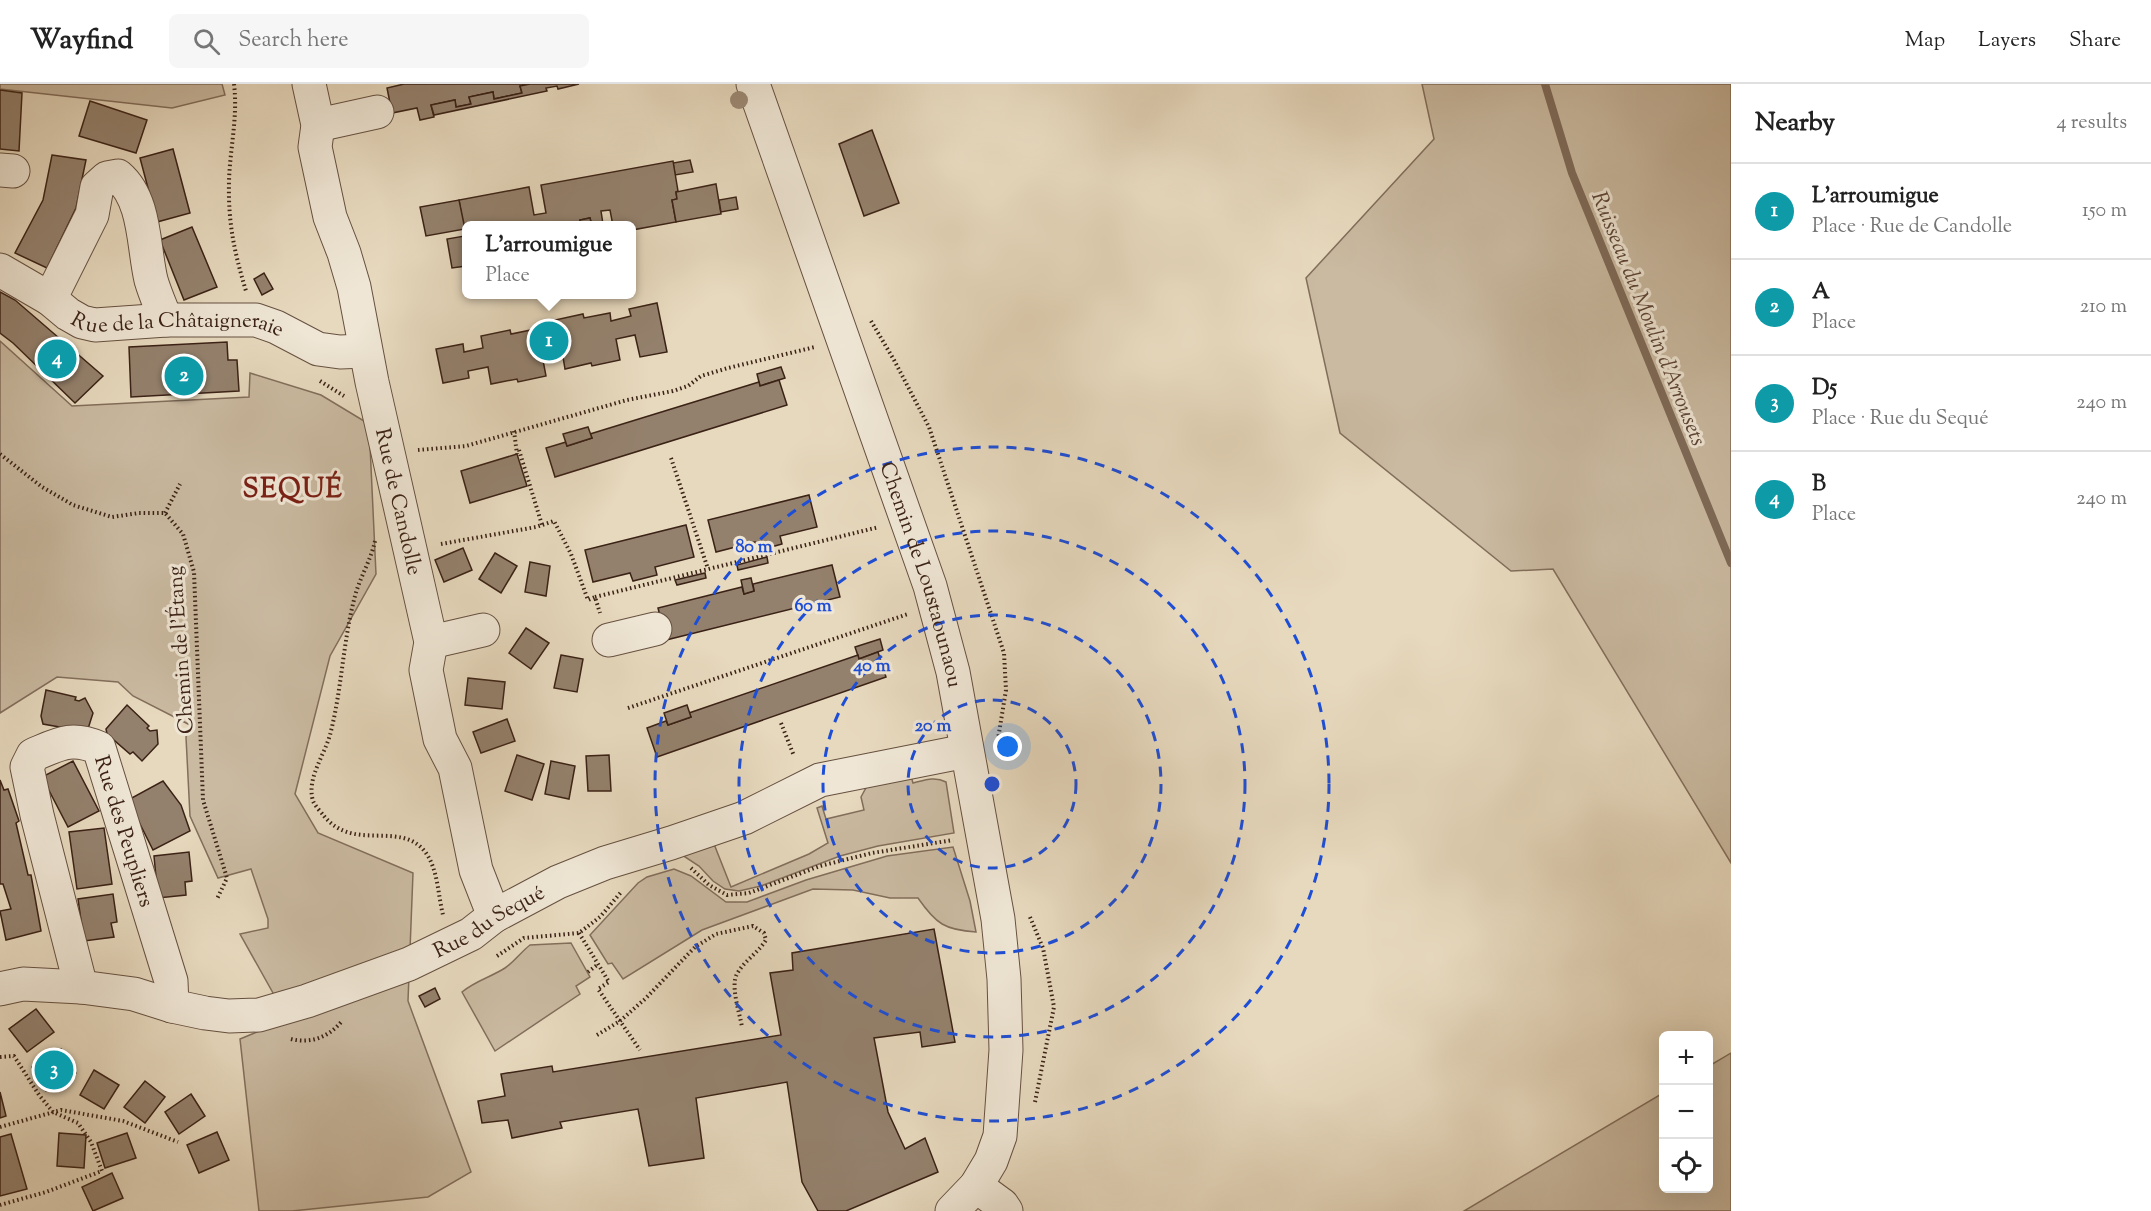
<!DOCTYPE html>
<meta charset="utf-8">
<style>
body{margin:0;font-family:"Sorts Mill Goudy",serif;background:#f6f6f6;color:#222}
.controls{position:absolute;right:18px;bottom:18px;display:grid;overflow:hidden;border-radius:9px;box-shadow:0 6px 24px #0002}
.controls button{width:54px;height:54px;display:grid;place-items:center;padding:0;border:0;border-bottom:2px solid #e0e0e0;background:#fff;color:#222;font:30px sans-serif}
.you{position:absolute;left:1008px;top:663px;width:21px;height:21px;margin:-15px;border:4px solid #fff;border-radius:50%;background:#1a73e8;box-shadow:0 0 0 9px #1a73e833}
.badge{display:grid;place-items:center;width:39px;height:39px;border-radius:50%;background:#111827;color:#fff;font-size:20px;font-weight:700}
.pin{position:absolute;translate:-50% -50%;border:3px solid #fff;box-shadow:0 2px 6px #0006}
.popup{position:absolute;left:462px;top:137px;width:174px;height:78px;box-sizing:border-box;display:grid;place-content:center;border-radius:9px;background:#fff;filter:drop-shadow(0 2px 4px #0005);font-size:20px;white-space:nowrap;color:#767676}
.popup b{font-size:22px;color:#222}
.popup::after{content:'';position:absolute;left:50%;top:100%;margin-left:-12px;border:12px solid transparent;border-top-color:#fff}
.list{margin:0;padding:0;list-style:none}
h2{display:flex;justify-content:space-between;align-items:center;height:78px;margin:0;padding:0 24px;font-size:26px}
h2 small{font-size:20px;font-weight:400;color:#767676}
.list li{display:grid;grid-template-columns:39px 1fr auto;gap:18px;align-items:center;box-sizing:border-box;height:96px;padding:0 24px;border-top:2px solid #e0e0e0}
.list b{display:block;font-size:22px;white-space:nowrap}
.list p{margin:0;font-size:20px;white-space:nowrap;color:#767676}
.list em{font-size:20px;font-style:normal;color:#767676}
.icon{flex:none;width:33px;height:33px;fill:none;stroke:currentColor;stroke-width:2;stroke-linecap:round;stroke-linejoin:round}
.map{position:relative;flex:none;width:1731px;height:1127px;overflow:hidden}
header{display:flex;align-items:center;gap:36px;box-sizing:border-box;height:84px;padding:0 30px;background:#fff;border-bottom:2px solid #e0e0e0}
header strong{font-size:28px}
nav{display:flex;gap:33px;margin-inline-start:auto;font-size:21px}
.search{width:420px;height:54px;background:#f6f6f6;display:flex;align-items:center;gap:15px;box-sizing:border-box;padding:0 21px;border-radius:9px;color:#767676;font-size:22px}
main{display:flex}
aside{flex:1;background:#fff}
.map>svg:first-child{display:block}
.green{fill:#cabaa1;stroke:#826e5c;stroke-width:1.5}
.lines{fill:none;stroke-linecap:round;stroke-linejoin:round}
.stream{stroke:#7f6b59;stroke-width:8}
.building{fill:#94816d;stroke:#3b2216;stroke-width:1.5}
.minor-casing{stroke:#665040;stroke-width:35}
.path{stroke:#3b2216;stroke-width:4;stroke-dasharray:1.5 3;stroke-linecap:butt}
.minor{stroke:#efe6d5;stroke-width:33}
.tree{fill:#9c8975}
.ring{fill:none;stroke:#1d4ed8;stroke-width:3;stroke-dasharray:10 8}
.labels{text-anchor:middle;stroke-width:6;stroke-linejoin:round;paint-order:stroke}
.street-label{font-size:21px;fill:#3b2216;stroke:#efe6d5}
.water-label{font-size:22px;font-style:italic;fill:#5d4637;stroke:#efe6d5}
.district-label{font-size:27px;font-weight:bold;letter-spacing:1.5px;fill:#7a1f14;stroke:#efe6d5}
.centre{fill:#1d4ed8;stroke:#efe6d5;stroke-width:3}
.ring-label{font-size:18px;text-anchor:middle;font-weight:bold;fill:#1d4ed8;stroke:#efe6d5;stroke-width:6;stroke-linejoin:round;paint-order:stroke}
</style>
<header>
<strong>Wayfind</strong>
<div class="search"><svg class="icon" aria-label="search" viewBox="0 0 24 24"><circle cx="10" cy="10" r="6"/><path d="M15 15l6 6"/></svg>Search here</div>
<nav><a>Map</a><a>Layers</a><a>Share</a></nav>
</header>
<main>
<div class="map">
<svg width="1731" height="1127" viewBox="0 0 1731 1127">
<rect width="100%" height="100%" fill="#e7d9be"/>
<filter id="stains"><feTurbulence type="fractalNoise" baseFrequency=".00333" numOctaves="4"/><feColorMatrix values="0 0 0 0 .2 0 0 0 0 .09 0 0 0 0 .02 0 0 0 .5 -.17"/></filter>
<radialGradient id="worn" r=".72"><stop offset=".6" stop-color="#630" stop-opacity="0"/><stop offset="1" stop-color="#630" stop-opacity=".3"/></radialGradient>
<g class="green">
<path d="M0 0H222L225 11 172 24 0 5Z"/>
<path d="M1422 0H1731V779L1553 485 1511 487 1340 349 1306 194 1434 55Z"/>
<path d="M0 257 72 322 249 313 250 289 321 311 369 340 376 490 330 572 295 710 318 749 413 789 408 917 471 1088 428 1113 292 1127H259L240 955 281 938 273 909 240 850 268 844V835L251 785 218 794 190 732 186 653 190 641 133 612 118 598 57 593 0 629Z"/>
<path d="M911 692 913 699C925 696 935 692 946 698L954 749 878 762 840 772 761 802 739 807 725 805 713 797 699 782 682 771 714 760 731 803 809 770 828 759 817 724 822 722 826 735 864 726 861 713 867 702Z"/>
<path d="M953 763 970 817 976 848C945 846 936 840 918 814H890L853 806 813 805 702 846 623 895 612 879 608 880 590 851 638 799 647 793 674 785 691 792 726 818H747L806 796 887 772Z"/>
<path d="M571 859 590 893 576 902 580 910 495 967 462 908C475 897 491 893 505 884 514 878 521 868 530 861Z"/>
<path d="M1731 969V1127H1464L1663 1009 1664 1104H1708L1709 982Z"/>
</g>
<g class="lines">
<path class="stream" d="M1545 0 1572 89 1731 479"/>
</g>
<g class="building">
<path d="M404 0H530L520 2 522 9 494 15 493 8 469 13 471 20 456 23 455 16 431 21 434 33 420 36 417 24 392 29 387 4Z"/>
<path d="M530 0H579L558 5 557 2 546 4 547 7 434 31 431 21 455 16 456 23 471 20 469 13 493 8 494 15 522 9 520 2Z"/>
<path d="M0 6 22 9 19 67 0 65Z"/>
<path d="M90 17 147 36 136 69 79 52Z"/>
<path d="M872 46 899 119 864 132 839 60Z"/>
<path d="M173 65 190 129 157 138 140 74Z"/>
<path d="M52 71 86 76 76 124 47 184 15 169 43 116Z"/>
<path d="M690 76 693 88 675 91 673 79Z"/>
<path d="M673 77 678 107 676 108 677 115 672 116 676 138 632 146V142H613L610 126 601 127 603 140 596 142H592L590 134 580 136 582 142H466V182L452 184 447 155 465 152 459 116 529 103 534 131 546 129 541 101Z"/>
<path d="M716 100 721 130 676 138 672 116 677 115 676 108Z"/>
<path d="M736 113 738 125 721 128 719 116Z"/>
<path d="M459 116 465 145 426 152 420 123Z"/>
<path d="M590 134 592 142H582L580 136Z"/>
<path d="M192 143 217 203 184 216 160 156Z"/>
<path d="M264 189 273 205 262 211 254 195Z"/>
<path d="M0 208 15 216 103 292 75 319 13 259 0 249Z"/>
<path d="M657 219 667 268 640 273 635 251 616 255 620 276 592 282 591 279 565 285 562 267 542 271 546 292 518 298 517 295 491 300 488 283 468 287 469 294 443 299 436 265 463 260 464 268 483 264 481 252 510 246 511 250 536 245 538 253 557 249 555 236 583 230 584 234 610 229 611 237 631 232 629 225Z"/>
<path d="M227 258 228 276H237L239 307 131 313 129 263Z"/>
<path d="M781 283 785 294 760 302 757 290Z"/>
<path d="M779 296 787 321 555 393 546 364 566 358 567 362 592 354 590 350 759 298 760 302Z"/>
<path d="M588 343 592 354 567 362 563 350Z"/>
<path d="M517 370 527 402 470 419 461 387Z"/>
<path d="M809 411 817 443 780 452 782 460 757 467 755 458 716 468 708 436Z"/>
<path d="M686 441 694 473 655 483 657 491 633 497 630 489 593 498 585 466Z"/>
<path d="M463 464 472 486 444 498 435 476Z"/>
<path d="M495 469 517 482 501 509 479 495Z"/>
<path d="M767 473 768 479 738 486 737 481Z"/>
<path d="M530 478 550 482 546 512 525 508Z"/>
<path d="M832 481 840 513 666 556 658 524 742 503 744 510 754 507 753 500Z"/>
<path d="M705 489 706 494 677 501 675 496Z"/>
<path d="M751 494 754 507 744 510 741 496Z"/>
<path d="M526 544 549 559 531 585 509 569Z"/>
<path d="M880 555 883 566 859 575 855 563Z"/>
<path d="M878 568 886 593 657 673 647 644 666 637 668 641 691 633 689 629 858 571 859 575Z"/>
<path d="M561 571 583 575 577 608 554 604Z"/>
<path d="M468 594 505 598 502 625 465 621Z"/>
<path d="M46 606 76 613 75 616 79 617 85 614 93 629 87 648 43 640 41 632Z"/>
<path d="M127 621 149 642 147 644 150 647 157 646 158 660 142 677 133 668 130 670 107 650 106 645Z"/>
<path d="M687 621 691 633 668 641 664 629Z"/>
<path d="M507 635 515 657 481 669 473 648Z"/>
<path d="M517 671 544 680 532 716 505 707Z"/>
<path d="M609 671 611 707H588L586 672Z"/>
<path d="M73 677 99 727 68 743 42 693Z"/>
<path d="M551 677 575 682 569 715 545 710Z"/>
<path d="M0 696 4 706 8 705 19 737 16 739 28 791H31L41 847 6 856 0 827 11 825 3 800H0Z"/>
<path d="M163 697 181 721 190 747 153 766 128 716Z"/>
<path d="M104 744 112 800 77 805 69 748Z"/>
<path d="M189 768 192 797 185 798 186 811 158 814 154 772Z"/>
<path d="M113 810 117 838 111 839 114 853 84 857 78 815Z"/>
<path d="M934 845 955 958 922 963 920 948 874 954 888 1028 905 1065 925 1054 938 1088 846 1127H818L802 1098 787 998 696 1014 704 1074 649 1082 638 1025 560 1038 562 1044 512 1054 508 1036 482 1039 478 1017 505 1012 501 990 552 982 553 988 781 951 770 889 793 886 792 869Z"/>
<path d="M435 904 440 915 425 923 419 912Z"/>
<path d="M36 925 54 948 27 968 9 945Z"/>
<path d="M61 965 76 989 46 1007 32 983Z"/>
<path d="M94 986 119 1001 104 1025 80 1011Z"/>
<path d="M145 997 165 1013 145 1039 124 1023Z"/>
<path d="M0 1008 6 1032 0 1034Z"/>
<path d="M191 1010 205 1032 179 1050 165 1028Z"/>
<path d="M217 1048 229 1076 199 1089 187 1061Z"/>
<path d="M59 1049 86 1051 84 1084 57 1082Z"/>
<path d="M127 1049 136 1074 105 1084 97 1059Z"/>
<path d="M11 1050 27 1105 0 1112V1053Z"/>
<path d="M112 1089 123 1114 93 1127 82 1103Z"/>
</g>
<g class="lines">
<defs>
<g id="minor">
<path id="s1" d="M309 0 318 41 315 63 330 133 344 169 354 203 372 298 431 558 426 586 440 655 455 684 476 786 494 832"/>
<path id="s2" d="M753 0 930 502 953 588 998 835 1004 895 1006 966 1000 1052 991 1077 976 1102 952 1127"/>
<path d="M318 41 377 28"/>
<path d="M0 86 13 87"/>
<path id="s3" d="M0 186 50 215 68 230 82 238 95 241 166 236H256L276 243 318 265 340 268 365 267"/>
<path d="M50 215 92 131 97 103 107 94 118 92C146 116 143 162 151 196 155 210 161 223 166 236"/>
<path d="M609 556 655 545"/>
<path d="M431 558 483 546"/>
<path id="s4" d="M81 903 37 731 27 683 33 671C59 660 71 652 99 664L171 897 172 922"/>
<path id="s5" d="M0 905 23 900 81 903 134 910 172 922 205 929 229 932 259 931 307 917 409 880 471 850 494 832 558 798 605 779 671 759 744 734 820 696 966 667"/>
<path d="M976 1102 1002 1121 1006 1127"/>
</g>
</defs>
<use href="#minor" class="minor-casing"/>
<g class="path">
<path d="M234 0C238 33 230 64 229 97 228 139 234 167 246 207"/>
<path d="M871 237 894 276 929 343 1004 569 1006 606 998 655"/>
<path d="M320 297 344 312"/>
<path d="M514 347 517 370"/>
<path d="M418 366 466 362 627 316 673 307 688 302 701 292 728 284 815 263"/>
<path d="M519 366 542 441"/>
<path d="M0 370 42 403 73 421 112 433 139 429H165L183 450 194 488 203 716 227 794 217 815"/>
<path d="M671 374 708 485"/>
<path d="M165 429 180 400"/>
<path d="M375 457C371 476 360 493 355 512 343 557 342 603 331 647 326 670 306 693 313 717 315 722 321 728 324 732 354 769 401 735 426 769 438 786 438 811 443 831"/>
<path d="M441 460 536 443 554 437 571 470 588 516 595 513 600 529"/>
<path d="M595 513 879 443"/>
<path d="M628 624 908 530"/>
<path d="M781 639 794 672"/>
<path d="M691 784 709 801 727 811 749 809 820 782 872 769 953 756"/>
<path d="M1030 833 1043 864 1054 923 1035 1018"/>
<path d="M579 849 609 898 598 905 640 966"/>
<path d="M497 872 524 854 579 849 600 833 622 807"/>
<path d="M588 888 597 881"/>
<path d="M597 951 620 937 645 915 695 863 716 850 753 842 764 849 766 856C758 869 744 877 737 890 730 902 740 930 742 943"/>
<path d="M291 955C311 960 329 953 342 937"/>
<path d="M0 973 14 972 39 1011 53 1028 78 1039 91 1058 102 1087 46 1108 0 1121"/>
<path d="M0 1043 61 1026 123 1037 178 1058"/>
</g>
<use href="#minor" class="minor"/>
</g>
<circle class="tree" cx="739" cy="16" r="9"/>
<g class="ring">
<circle cx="992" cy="700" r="84"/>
<circle cx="992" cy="700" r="169"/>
<circle cx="992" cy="700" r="253"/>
<circle cx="992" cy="700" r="337"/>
</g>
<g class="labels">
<g class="street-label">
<text dy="7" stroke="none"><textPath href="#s3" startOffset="194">Rue de la Châtaigneraie</textPath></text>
<text dy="7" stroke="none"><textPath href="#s1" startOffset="429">Rue de Candolle</textPath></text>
<text dy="7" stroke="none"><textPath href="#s2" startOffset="519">Chemin de Loustaounaou</textPath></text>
<text transform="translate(180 566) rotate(-94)" y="7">Chemin de l’Étang</text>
<text dy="7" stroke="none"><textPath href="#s4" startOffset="396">Rue des Peupliers</textPath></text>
<text dy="7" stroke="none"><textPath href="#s5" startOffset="512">Rue du Sequé</textPath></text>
</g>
<g class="water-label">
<text transform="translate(1650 234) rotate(68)" y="8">Ruisseau du Moulin d'Arrousets</text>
</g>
<g class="district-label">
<text x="293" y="413">SEQUÉ</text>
</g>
</g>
<circle cx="992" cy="700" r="9" class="centre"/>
<g class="ring-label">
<text x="754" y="468">80 m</text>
<text x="813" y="527">60 m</text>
<text x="872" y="587">40 m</text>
<text x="933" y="647">20 m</text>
</g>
<rect width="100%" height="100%" filter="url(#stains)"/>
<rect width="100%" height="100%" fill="url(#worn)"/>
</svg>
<div class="controls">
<button>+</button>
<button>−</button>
<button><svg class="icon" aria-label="locate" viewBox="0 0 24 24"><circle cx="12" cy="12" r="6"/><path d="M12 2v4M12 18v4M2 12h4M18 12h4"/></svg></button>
</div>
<div class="you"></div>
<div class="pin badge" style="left:549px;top:257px;background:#0f9aa8">1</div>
<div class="popup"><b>L'arroumigue</b>Place</div>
<div class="pin badge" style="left:184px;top:292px;background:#0f9aa8">2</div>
<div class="pin badge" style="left:54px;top:986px;background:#0f9aa8">3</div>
<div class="pin badge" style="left:57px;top:275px;background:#0f9aa8">4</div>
</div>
<aside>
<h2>Nearby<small>4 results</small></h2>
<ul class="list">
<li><span class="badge" style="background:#0f9aa8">1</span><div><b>L'arroumigue</b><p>Place · Rue de Candolle</p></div><em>150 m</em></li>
<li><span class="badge" style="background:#0f9aa8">2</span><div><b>A</b><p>Place</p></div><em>210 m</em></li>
<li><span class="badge" style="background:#0f9aa8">3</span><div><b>D5</b><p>Place · Rue du Sequé</p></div><em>240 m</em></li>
<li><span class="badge" style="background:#0f9aa8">4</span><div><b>B</b><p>Place</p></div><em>240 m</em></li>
</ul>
</aside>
</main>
